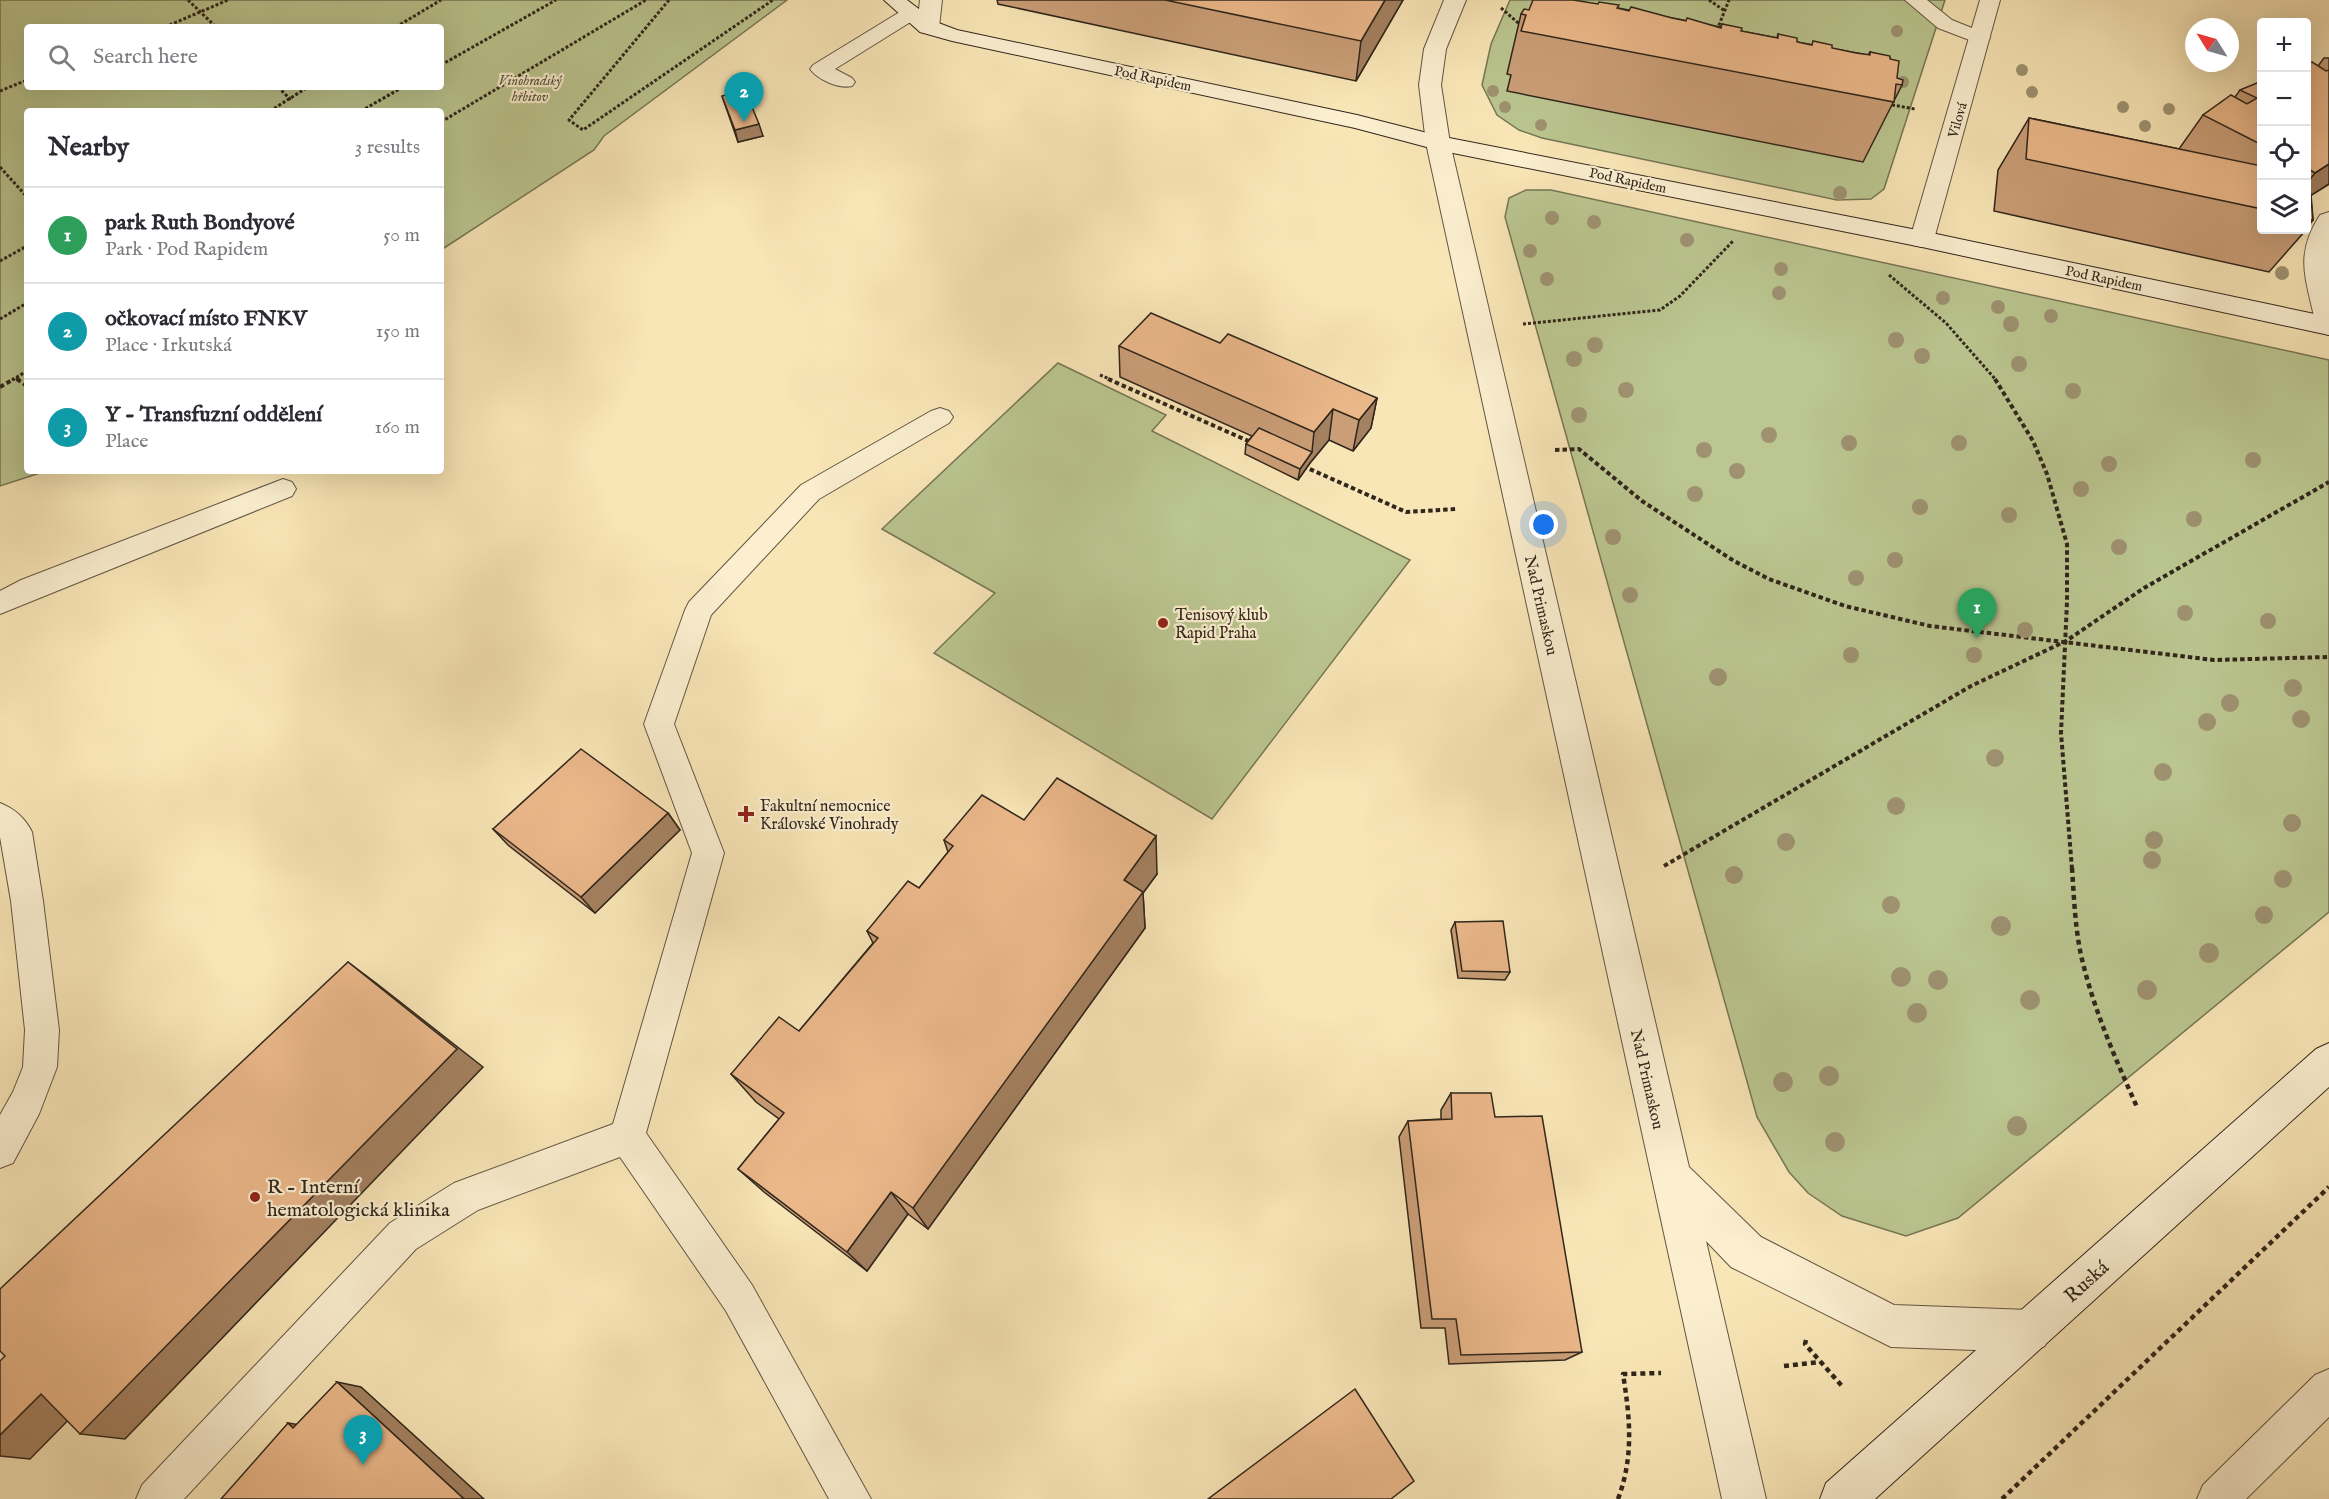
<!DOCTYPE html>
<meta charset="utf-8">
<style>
body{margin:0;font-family:"IM FELL English",serif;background:#f2f2f3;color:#2b2b33}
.controls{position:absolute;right:18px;top:18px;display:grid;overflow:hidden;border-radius:6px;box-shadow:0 6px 24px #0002}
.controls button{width:54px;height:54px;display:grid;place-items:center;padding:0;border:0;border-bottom:2px solid #e1e1e2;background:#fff;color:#2b2b33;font:30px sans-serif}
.compass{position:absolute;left:2185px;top:18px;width:54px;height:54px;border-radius:50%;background:#fff;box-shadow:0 6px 24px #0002;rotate:307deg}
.you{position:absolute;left:1544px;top:525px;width:21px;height:21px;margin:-15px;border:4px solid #fff;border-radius:50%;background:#1a73e8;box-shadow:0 0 0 9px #1a73e833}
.badge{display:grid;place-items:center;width:39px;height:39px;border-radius:50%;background:#0b8043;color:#fff;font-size:20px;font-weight:700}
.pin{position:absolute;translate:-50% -50px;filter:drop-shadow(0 2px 3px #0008)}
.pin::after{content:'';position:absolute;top:32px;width:21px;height:18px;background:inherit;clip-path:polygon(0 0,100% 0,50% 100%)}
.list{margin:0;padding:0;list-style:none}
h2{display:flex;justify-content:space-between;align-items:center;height:78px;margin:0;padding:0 24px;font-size:26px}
h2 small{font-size:20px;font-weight:400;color:#7c7c81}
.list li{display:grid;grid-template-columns:39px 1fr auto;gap:18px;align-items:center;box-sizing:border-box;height:96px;padding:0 24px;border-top:2px solid #e1e1e2}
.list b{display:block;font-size:22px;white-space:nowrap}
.list p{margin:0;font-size:20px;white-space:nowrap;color:#7c7c81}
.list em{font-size:20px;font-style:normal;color:#7c7c81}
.icon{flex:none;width:33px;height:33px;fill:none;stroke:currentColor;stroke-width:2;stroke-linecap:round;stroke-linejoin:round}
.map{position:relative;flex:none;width:2329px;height:1499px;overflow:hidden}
.search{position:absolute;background:#fff;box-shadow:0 6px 24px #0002;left:24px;top:24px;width:420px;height:66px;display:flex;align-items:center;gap:15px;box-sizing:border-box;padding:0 21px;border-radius:6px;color:#7c7c81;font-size:22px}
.panel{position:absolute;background:#fff;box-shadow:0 6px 24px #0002;left:24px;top:108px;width:420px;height:366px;border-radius:6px}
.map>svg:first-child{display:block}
.green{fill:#bbc690;stroke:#767656;stroke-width:1.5;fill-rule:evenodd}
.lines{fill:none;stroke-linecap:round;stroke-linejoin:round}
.lane-casing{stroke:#625642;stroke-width:2}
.street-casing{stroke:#625642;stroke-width:2}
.secondary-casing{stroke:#30261b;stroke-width:2}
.path-far2{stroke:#30261b;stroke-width:3;stroke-dasharray:3 2;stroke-linecap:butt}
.path-far1{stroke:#30261b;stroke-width:4;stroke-dasharray:4.5 3;stroke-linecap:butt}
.path{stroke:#30261b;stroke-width:4.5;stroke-dasharray:5 4;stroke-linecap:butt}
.lane{fill:#fbefd0;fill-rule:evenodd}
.street{fill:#fbefd0;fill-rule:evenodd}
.secondary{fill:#fbefd0;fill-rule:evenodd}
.tree{fill:#9e9271}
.wall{fill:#ca9e77;stroke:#30261b;stroke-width:1.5}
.shaded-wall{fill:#a48161;stroke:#30261b;stroke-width:1.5}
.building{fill:#ebb88a;stroke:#30261b;stroke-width:1.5}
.poi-dot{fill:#8f2418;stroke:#fbefd0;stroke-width:2}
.labels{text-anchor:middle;stroke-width:4.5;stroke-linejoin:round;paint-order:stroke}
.far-street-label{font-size:14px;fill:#30261b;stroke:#fbefd0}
.far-park-label{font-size:14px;font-style:italic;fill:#534e38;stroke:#fbefd0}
.street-label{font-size:16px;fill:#30261b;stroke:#fbefd0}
.poi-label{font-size:16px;fill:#30261b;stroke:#fbefd0;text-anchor:start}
.near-poi-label{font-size:20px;fill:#30261b;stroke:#fbefd0;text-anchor:start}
.near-street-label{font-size:20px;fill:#30261b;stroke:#fbefd0}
</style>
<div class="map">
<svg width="2329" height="1499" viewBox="0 0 2329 1499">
<rect width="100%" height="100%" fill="#f9e6b7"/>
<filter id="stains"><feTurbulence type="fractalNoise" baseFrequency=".00333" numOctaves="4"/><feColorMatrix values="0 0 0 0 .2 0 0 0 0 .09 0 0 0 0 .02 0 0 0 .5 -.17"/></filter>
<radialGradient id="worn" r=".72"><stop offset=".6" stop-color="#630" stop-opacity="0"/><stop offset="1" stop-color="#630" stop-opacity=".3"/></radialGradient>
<g class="green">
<path d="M0 0H787L604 136 594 150 441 250V111H27V471H46L0 486ZM27 27H441V87H27Z"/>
<path d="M1510 0H1945L1884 189 1871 199 1837 200 1542 138 1519 130 1497 115 1482 85 1491 44Z"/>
<path d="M1526 190H1551L2329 360V912L1958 1218 1906 1236 1842 1216 1808 1193 1789 1172 1757 1117 1505 217 1509 198Z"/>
<path d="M1058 363 1166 415 1152 431 1410 560 1212 819 934 653 995 593 882 529Z"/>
</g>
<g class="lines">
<defs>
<g id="lane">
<path d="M1905 0H1927L1952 20 1987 34 1990 38 1987 42 1980 44 1938 28Z"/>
<path d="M910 8 917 10 920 14 917 18 835 69 852 78 855 82 852 86C839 89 818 80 810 69L813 65 903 10Z"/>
<path d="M940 408 949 411 953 417 949 423 819 499 711 615 674 724 724 853 646 1133 752 1285 871 1499H829L726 1311 620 1157 478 1210 416 1249 184 1499H136L142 1485 390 1223 454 1183 613 1124 692 853 644 724 685 610 689 602 801 485 931 411Z"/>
<path d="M283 479 292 482 296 489 292 496 0 614V591L21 580Z"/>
<path d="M0 803C15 809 25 818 32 832L43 901 59 1030 57 1067 39 1114 13 1163 0 1168V1115L13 1092 23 1067 25 1030 11 901 0 837Z"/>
<path d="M2329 1369V1417L2246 1499H2197L2203 1485 2315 1375Z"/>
</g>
<g id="street">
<path d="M920 0H942L939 27 936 32 928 33 920 32 917 27Z"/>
<path d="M1444 0H1466L1446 49 1441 85 1450 143 1689 1167 1761 1237 1894 1305 2030 1310 2045 1316 2051 1331 2045 1346 2030 1352 1891 1347 1731 1267 1706 1241 1766 1499H1722L1426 143 1419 85 1424 49Z"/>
<path d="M1980 0H2000L1934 239 1931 245 1922 247 1913 245 1910 239Z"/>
<path d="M2329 212V335L2320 332 2316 326C2307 280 2293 257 2320 215Z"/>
</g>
<g id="secondary">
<path d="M884 0H907L936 22 957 30 1357 115 1439 136 1922 231 2329 317V335L1922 247 1438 150 1355 128 952 41 920 32Z"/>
<path d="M2329 1043V1087L1875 1499H1820L1826 1483 2316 1049Z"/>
</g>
</defs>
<use href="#lane" class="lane-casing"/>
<use href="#street" class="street-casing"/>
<use href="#secondary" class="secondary-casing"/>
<g class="path-far2">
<path d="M188 0 216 27"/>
<path d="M669 0 569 120 583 130 773 0"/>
<path d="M1709 0 1725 11"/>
<path d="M1501 8 1523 27"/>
<path d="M165 27 228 0"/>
<path d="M396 27 441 0"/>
<path d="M1717 30 1729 0"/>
<path d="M441 65 556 0"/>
<path d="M278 87 291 100"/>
<path d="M0 91 27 80"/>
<path d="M1887 104 1915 109"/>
<path d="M270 111 308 87"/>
<path d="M361 111 403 87"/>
<path d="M441 122 646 0"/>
<path d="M0 167 27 197"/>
<path d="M0 261 27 246"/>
<path d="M1889 275 1946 323 1996 380"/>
<path d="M0 319 27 303"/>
<path d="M1523 324 1660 310 1680 296 1733 241"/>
<path d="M1100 375 1112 380"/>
<path d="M16 378 19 380"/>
<path d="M12 380 27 371"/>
</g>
<g class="path-far1">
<path d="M17 379 27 386"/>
<path d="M1108 379 1253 443"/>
<path d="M1995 379 2033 441 2047 474 2067 544V602L2061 733 2072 869"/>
<path d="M0 387 14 379"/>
<path d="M1555 450 1579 449 1642 501 1734 561 1769 579 1845 606 1930 626 2214 660 2329 657"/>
<path d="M1303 466 1406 512 1457 509"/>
<path d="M1664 866 1971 686 2066 641 2144 588 2329 482"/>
</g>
<g class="path">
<path d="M2072 868C2074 897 2075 927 2081 955 2093 1008 2115 1058 2137 1107"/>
<path d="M1806 1340 1805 1344 1842 1386"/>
<path d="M1784 1366 1820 1362"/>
<path d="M1618 1499C1634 1456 1630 1418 1623 1374L1661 1373"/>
<path d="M2002 1499 2329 1187"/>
</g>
<use href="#lane" class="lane"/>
<use href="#street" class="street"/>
<use href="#secondary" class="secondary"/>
</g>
<g class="tree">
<circle cx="1897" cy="31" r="6"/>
<circle cx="2022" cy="70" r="6"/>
<circle cx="1903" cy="82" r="6"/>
<circle cx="1493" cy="91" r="6"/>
<circle cx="2032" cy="92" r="6"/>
<circle cx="1505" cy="107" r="6"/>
<circle cx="2123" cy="107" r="6"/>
<circle cx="2169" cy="109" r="6"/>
<circle cx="1541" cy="125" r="6"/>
<circle cx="2145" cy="126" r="6"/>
<circle cx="1840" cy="193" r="7"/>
<circle cx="1552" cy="218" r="7"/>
<circle cx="1594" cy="222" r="7"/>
<circle cx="1687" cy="240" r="7"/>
<circle cx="1530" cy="251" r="7"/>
<circle cx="1781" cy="269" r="7"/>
<circle cx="2282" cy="273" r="7"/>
<circle cx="1547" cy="279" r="7"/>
<circle cx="1779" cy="293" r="7"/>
<circle cx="1943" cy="298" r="7"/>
<circle cx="1998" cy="307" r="7"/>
<circle cx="2051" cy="316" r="7"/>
<circle cx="2011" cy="324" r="8"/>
<circle cx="1896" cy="340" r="8"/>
<circle cx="1595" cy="345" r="8"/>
<circle cx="1922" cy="356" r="8"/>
<circle cx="1574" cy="359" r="8"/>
<circle cx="2019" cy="364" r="8"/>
<circle cx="1626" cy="390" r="8"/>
<circle cx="2073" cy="391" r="8"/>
<circle cx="1579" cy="415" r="8"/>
<circle cx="1769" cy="435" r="8"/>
<circle cx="1849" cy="443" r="8"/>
<circle cx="1959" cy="443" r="8"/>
<circle cx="1704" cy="450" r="8"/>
<circle cx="2253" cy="460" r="8"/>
<circle cx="2109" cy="464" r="8"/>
<circle cx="1737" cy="471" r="8"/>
<circle cx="2081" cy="489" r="8"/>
<circle cx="1695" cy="494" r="8"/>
<circle cx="1920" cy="507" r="8"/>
<circle cx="2009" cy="515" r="8"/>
<circle cx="2194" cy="519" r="8"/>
<circle cx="1613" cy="537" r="8"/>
<circle cx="2119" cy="547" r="8"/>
<circle cx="1895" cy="560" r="8"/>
<circle cx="1856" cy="578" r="8"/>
<circle cx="1630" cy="595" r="8"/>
<circle cx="2185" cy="613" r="8"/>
<circle cx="2268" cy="621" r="8"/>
<circle cx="2025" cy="630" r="8"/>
<circle cx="1851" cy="655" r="8"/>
<circle cx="1974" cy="655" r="8"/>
<circle cx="1718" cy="677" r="9"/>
<circle cx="2293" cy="688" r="9"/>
<circle cx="2230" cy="703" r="9"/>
<circle cx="2301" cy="719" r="9"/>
<circle cx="2207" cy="722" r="9"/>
<circle cx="1995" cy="758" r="9"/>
<circle cx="2163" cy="772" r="9"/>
<circle cx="1896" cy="806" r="9"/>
<circle cx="2292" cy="823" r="9"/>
<circle cx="2154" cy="840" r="9"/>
<circle cx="1786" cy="842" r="9"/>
<circle cx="2152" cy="860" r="9"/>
<circle cx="1734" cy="875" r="9"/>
<circle cx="2283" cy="879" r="9"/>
<circle cx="1891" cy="905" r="9"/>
<circle cx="2264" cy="915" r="9"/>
<circle cx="2001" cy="926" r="10"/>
<circle cx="2209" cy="953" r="10"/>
<circle cx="1901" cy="977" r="10"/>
<circle cx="1938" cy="980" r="10"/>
<circle cx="2147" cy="990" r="10"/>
<circle cx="2030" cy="1000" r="10"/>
<circle cx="1917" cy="1013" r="10"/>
<circle cx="1829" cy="1076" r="10"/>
<circle cx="1783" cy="1082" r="10"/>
<circle cx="2017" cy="1126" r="10"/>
<circle cx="1835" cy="1142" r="10"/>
</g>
<g class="wall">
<path d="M997 0H1403L1356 81 998 4Z"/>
<path d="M1618 8 1721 27 1722 24 1741 31 1777 38 1778 34 1797 42 1868 55 1870 52 1890 59 1897 78 1902 85 1863 162 1507 91 1511 75 1507 74 1521 14 1529 10Z"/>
<path d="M2324 58H2329V184L2311 195 2313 220 2307 228V64L2318 66Z"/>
<path d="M2262 81V230H2306L2269 272 1994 211 1998 170 2029 118 2179 149 2203 115 2235 97 2240 90Z"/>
<path d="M722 96 763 136 738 142Z"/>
<path d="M1220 343 1377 398 1371 428 1353 451 1329 440 1310 463 1298 480 1245 454 1246 444 1252 436 1120 377 1119 346Z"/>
<path d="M668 813 680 830 595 913 508 845 493 829Z"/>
<path d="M1024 820 1157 874 1143 893 1145 928 928 1229 908 1214 867 1271 764 1192 738 1169 779 1119 756 1102 731 1074 799 1031 873 943 867 931 919 888 948 852 944 840Z"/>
<path d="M1455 922 1510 972 1505 980 1458 978 1451 930Z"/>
<path d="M1451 1093 1495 1117 1582 1352 1565 1360 1449 1364 1445 1328H1421L1399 1137 1408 1121 1441 1119V1110Z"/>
</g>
<g class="shaded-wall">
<path d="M1385 0H1403L1356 81 1361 41Z"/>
<path d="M759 124 763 136 738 142 735 130Z"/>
<path d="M2329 164V184L2307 198V183L2315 173Z"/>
<path d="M1377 398 1371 428 1353 451 1359 420Z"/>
<path d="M1333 409 1329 440 1310 463 1298 480 1300 469 1312 452 1314 432Z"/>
<path d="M668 813 680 830 595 913 581 897Z"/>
<path d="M1156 836 1157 874 1143 893 1145 928 928 1229 913 1208 1124 880Z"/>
<path d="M348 962 376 983 483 1067 125 1439 80 1434Z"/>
<path d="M891 1192 908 1214 867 1271 847 1252Z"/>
<path d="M337 1382 361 1387 484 1499H464Z"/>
<path d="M41 1394 88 1400 30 1459 0 1456V1435Z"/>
<path d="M288 1423 313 1427 293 1428Z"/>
</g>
<g class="building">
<path d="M1165 0H1385L1361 41Z"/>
<path d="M1533 0H1573L1598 4 1599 2 1619 5 1617 8 1629 11 1631 7 1672 18 1686 21 1687 18 1721 28 1722 24 1742 28 1741 31 1778 38V34L1797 38V42L1812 45 1813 41 1832 45V48L1856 53 1870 55V52L1890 56V59L1899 61 1897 78 1903 80 1902 85 1896 84 1894 102 1521 31 1526 15 1521 14 1524 9 1529 10Z"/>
<path d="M2312 62 2326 71 2329 70V164L2315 173 2307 168V64Z"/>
<path d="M2262 81V145L2203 115 2231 95 2247 104 2257 98 2240 90Z"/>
<path d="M745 90 759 124 735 130 722 96Z"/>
<path d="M2029 118 2262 166V209L2026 159Z"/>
<path d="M2307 176 2309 177 2313 220 2307 219Z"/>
<path d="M1151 313 1220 343 1228 334 1377 398 1359 420 1333 409 1314 432 1119 346Z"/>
<path d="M1259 428 1312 452 1300 469 1246 444Z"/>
<path d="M581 749 668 813 581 897 493 829Z"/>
<path d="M1057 778 1156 836 1124 880 1143 892 913 1208 891 1192 847 1252 738 1169 784 1113 731 1074 779 1017 799 1031 878 938 867 931 908 881 919 888 953 846 944 840 982 795 1024 820Z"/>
<path d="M1503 921 1510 972 1462 971 1455 922Z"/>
<path d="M348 962 457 1049 80 1434 41 1394 0 1435V1361L5 1356 0 1351V1289Z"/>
<path d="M1451 1093H1491L1495 1117 1542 1116 1582 1352 1461 1355 1456 1319H1432L1408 1121 1452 1119Z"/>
<path d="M337 1382 464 1499H221L288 1423 293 1428Z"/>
<path d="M1355 1389 1414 1481 1391 1499H1208Z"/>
</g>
<g class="poi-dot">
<circle cx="1163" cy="623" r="6"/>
<path d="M743 805h6v6h6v6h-6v6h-6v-6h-6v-6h6z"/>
<circle cx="255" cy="1197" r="6"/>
</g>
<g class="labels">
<g class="far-street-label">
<text transform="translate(1153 78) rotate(12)" y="5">Pod Rapidem</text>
<text transform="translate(1957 120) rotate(-74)" y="5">Vilová</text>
<text transform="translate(1628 180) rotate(12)" y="5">Pod Rapidem</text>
<text transform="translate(2104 278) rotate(12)" y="5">Pod Rapidem</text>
</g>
<g class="far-park-label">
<text x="530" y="85">Vinohradský<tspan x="530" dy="16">hřbitov</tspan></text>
</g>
<g class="street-label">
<text transform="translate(1542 605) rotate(77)" y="6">Nad Primaskou</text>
<text transform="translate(1648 1079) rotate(77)" y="6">Nad Primaskou</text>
</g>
<g class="poi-label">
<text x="1175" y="620">Tenisový klub<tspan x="1175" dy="18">Rapid Praha</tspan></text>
<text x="760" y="811">Fakultní nemocnice<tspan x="760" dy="18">Královské Vinohrady</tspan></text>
</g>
<g class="near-poi-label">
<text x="267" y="1193">R - Interní<tspan x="267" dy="23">hematologická klinika</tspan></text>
</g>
<g class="near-street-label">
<text transform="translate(2086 1281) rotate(-42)" y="7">Ruská</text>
</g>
</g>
<rect width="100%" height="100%" filter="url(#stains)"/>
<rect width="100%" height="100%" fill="url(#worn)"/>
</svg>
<div class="controls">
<button>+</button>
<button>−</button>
<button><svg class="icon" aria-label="locate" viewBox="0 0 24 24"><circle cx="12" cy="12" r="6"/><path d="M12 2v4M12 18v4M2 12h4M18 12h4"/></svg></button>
<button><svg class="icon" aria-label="layers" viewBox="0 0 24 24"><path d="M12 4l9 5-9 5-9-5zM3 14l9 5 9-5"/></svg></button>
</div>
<svg class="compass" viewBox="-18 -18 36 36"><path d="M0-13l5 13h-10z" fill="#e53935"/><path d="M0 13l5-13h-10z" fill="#7c7c81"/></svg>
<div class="you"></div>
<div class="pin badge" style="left:1977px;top:638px;background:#2e9e5b">1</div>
<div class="pin badge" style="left:744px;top:122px;background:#0f9aa8">2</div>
<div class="pin badge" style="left:363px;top:1465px;background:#0f9aa8">3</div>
<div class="search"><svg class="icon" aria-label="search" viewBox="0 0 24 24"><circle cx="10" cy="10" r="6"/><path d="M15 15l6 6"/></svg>Search here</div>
<section class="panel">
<h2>Nearby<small>3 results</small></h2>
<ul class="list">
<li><span class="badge" style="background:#2e9e5b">1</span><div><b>park Ruth Bondyové</b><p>Park · Pod Rapidem</p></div><em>50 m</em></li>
<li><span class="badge" style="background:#0f9aa8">2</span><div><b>očkovací místo FNKV</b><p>Place · Irkutská</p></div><em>150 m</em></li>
<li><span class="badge" style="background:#0f9aa8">3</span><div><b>Y - Transfuzní oddělení</b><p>Place</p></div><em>160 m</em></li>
</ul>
</section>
</div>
